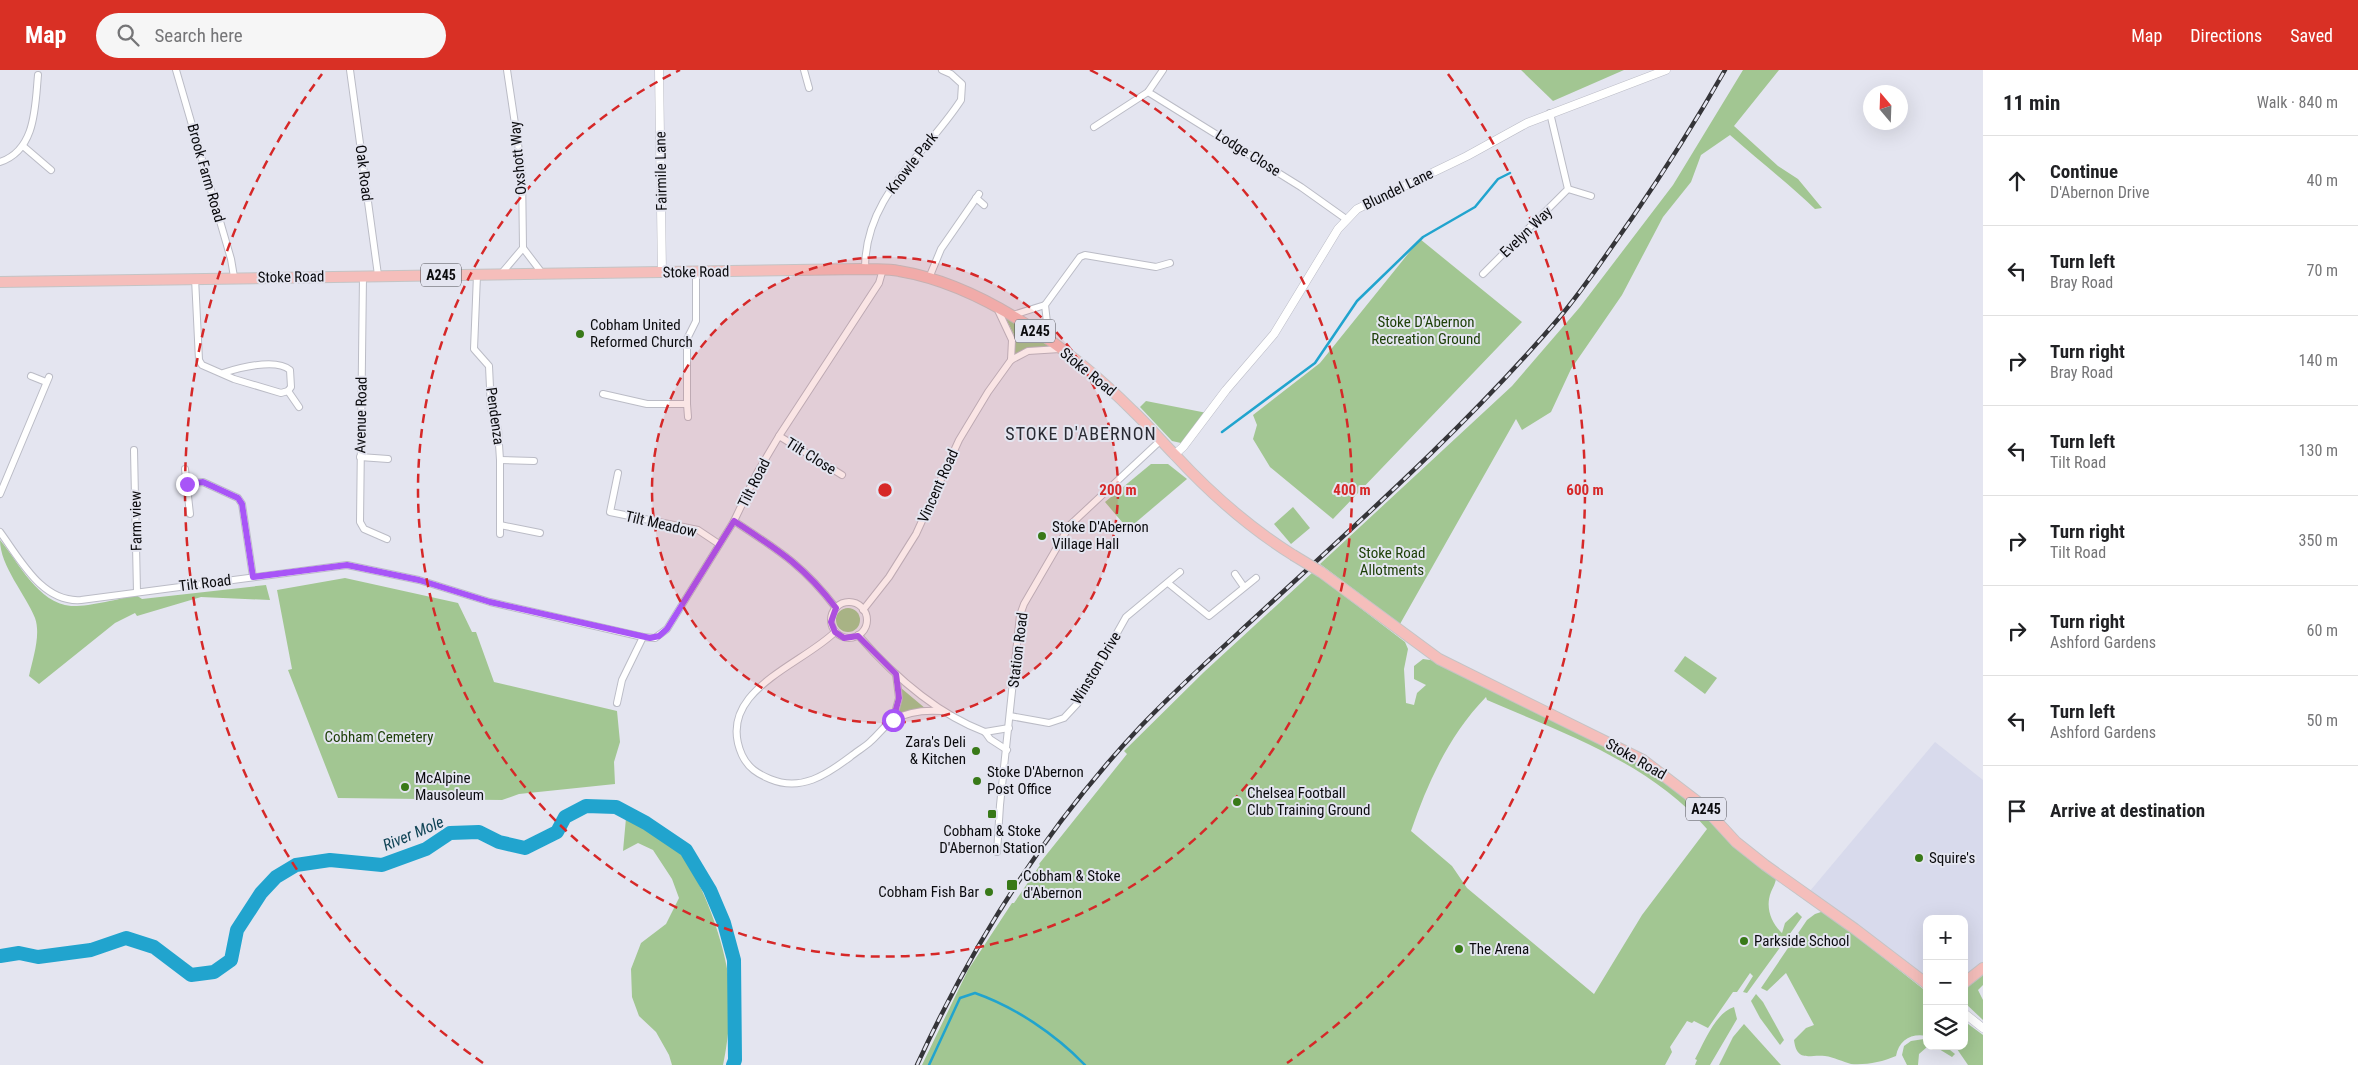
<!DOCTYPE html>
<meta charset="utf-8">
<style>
body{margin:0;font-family:"Roboto Condensed",sans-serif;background:#f6f6f6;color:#202124}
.controls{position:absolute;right:15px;bottom:15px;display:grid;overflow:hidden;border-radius:10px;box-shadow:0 5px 20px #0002}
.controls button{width:45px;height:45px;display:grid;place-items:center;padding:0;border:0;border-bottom:1px solid #e0e0e0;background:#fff;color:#202124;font:25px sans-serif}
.compass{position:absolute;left:1863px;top:15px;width:45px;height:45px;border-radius:50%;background:#fff;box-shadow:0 5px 20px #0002;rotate:341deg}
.stop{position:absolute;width:15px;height:15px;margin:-11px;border:4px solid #a855f7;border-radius:50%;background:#fff}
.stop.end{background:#a855f7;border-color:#fff;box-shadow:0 1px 5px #0008}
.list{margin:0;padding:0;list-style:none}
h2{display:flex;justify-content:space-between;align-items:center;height:65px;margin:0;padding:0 20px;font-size:21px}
h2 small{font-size:16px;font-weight:400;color:#757577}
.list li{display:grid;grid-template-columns:32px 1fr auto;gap:15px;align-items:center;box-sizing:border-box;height:90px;padding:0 20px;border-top:1px solid #e0e0e0}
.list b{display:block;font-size:19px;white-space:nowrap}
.list p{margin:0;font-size:16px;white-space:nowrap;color:#757577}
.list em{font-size:16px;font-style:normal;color:#757577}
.icon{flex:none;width:28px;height:28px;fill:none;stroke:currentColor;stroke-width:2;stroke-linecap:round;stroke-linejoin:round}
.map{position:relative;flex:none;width:1983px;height:995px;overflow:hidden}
header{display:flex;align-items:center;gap:30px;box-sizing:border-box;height:70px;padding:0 25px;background:#d93025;color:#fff}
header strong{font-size:24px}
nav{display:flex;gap:28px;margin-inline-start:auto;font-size:18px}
.search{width:350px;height:45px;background:#f6f6f6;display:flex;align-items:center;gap:12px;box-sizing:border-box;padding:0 18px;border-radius:28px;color:#757577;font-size:19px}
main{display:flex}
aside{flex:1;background:#fff}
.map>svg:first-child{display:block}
.built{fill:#d8daec}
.green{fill:#a2c692;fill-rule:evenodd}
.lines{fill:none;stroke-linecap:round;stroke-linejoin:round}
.stream{stroke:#21a4ce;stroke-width:2.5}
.river{stroke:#21a4ce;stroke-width:14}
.minor-casing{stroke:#bbbcc6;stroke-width:8}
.tertiary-casing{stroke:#bbbcc6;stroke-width:9}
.primary-casing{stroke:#c4c4c5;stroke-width:12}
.minor{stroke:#fff;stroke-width:6}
.tertiary{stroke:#fff;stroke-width:8}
.primary{stroke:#f5bebb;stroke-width:10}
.rail-casing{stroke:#353539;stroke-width:4.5}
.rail{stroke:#e4e5f0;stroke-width:2.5;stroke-dasharray:8;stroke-linecap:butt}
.primary-bridge-casing{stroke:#c4c4c5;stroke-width:12;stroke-linecap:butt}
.primary-bridge{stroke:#f5bebb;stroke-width:10}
.route{stroke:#a855f7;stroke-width:6}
.ring{fill:none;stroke:#d62828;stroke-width:2.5;stroke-dasharray:9 6}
.poi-dot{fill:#387918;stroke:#e4e5f0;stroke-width:2}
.labels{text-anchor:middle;stroke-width:4;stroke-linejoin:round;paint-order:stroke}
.shield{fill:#e4e5f0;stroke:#4c4c52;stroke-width:1}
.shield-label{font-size:14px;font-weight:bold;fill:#0b0b0e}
.street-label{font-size:15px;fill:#0b0b0e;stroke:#e4e5f0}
.park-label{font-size:15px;fill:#1e4008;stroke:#e4e5f0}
.poi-label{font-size:15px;fill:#0b0b0e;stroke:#e4e5f0;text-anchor:start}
.water-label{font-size:16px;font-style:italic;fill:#0e4254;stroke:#e4e5f0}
.quarter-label{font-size:18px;letter-spacing:1px;fill:#2a2b33;stroke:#e4e5f0}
.centre{fill:#d62828;stroke:#e4e5f0;stroke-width:2.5}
.ring-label{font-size:15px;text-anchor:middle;font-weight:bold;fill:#d62828;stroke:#e4e5f0;stroke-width:4;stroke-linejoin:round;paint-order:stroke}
</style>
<header>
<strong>Map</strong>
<div class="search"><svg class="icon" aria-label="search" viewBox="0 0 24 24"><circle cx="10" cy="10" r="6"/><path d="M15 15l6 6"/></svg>Search here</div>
<nav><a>Map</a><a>Directions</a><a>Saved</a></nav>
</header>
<main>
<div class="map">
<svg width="1983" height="995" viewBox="0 0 1983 995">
<rect width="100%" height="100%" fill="#e4e5f0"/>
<path class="built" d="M1935 672 1983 710V892L1964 907V849H1927V909L1810 821Z"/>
<g class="green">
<path d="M1521 0H1624L1553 31Z"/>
<path d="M1743 0H1779L1734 56 1778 96 1798 109 1822 138 1815 139C1788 113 1758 90 1730 65L1701 85 1691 112 1663 147 1622 225 1571 299 1551 342 1522 360 1516 349 1400 554 1320 494 1512 316 1580 237 1673 115Z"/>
<path d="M1420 169 1522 252 1333 449 1270 397 1253 369 1257 355 1253 345 1320 293Z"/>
<path d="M1005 247 1050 277 1032 278 1015 285 1014 265Z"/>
<path d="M1146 331 1207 343 1181 373 1172 371 1140 337Z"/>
<path d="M1151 394H1168L1187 409 1128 459 1105 432Z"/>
<path d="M1293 437 1310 458 1291 474 1274 454Z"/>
<path d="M0 470C19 493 38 533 71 536 86 537 120 529 136 525L142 529 266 515 270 530 201 527 137 546 135 543 115 553 39 614 29 606C33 588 41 565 35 548 26 525 0 496 0 470Z"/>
<path d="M1313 502 1405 572 1408 579 1404 599 1406 633 1414 635 1417 623 1426 615 1414 609V596L1423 589 1437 591 1641 691 1669 711 1776 807C1776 813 1773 817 1771 822 1765 837 1771 853 1782 863L1785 853 1797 842 1802 847 1747 923 1743 922 1753 906 1750 903 1737 922H1733L1708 958 1694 951 1692 953 1687 951 1670 977 1672 982 1665 995H922L968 900 1012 833H1014L1040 795 1039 794 1127 684 1124 681 1204 602ZM1486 627 1487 630C1565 664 1650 693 1707 759L1642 845 1594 924 1467 818 1452 796 1411 761C1428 712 1449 665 1486 627Z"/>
<path d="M345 508 458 533 472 562H476L494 612 617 641 620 672 614 692 615 714 519 724 502 730 338 728 288 600 292 599 277 520Z"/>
<circle cx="848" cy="550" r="12"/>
<path d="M1685 586 1717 608 1705 624 1674 601Z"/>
<path d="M901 618 926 639 898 645 902 628Z"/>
<path d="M626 748C640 756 670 771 680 783 703 811 725 875 729 911 732 935 728 972 723 995H672L669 985 656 962 639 946 632 927 631 899 641 873 666 854 679 828 672 809 653 780 638 773 623 781Z"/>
<path d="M1824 841 1927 922V966C1911 963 1899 970 1896 986 1882 992 1867 995 1851 994 1843 992 1834 987 1825 986 1809 984 1797 993 1794 970L1806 958 1814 955 1786 903 1767 921 1761 918 1807 850 1815 844Z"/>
<path d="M1983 902V915L1978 920 1983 930V950L1965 933 1964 921Z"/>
<path d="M1756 924 1763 932 1784 970 1780 975 1760 948 1751 931Z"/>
<path d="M1734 937 1737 949 1710 995H1695L1697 990 1695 989C1704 973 1715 943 1734 937Z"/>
<path d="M1964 951 1983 965V995H1968L1957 979 1951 976H1964Z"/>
<path d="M1744 954 1781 995H1719L1733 967Z"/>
<path d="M1924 969H1927V976H1945L1955 984 1952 987 1934 976 1933 979 1927 977 1919 984 1918 995H1907L1902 985 1904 976 1911 971Z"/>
</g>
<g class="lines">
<g class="stream">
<path d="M1222 362 1315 293 1357 231 1423 167 1475 137 1498 109 1510 103"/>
<path d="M929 995 960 928 975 923C1015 937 1055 964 1085 995"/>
</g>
<path class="river" d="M0 886 19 883 38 887 91 880 126 868 154 877 191 905 214 902 231 890 237 860 261 823 276 807 296 795 330 790 382 795 426 779 450 763 479 762 499 772 525 778 557 762 565 747 586 736 616 737 646 753 686 780 710 820 724 853 734 890 735 990 733 995"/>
<defs>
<g id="minor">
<path d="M176 0 231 189 234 207"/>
<path d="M350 0 378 205"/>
<path d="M507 0 522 101 523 178 542 203"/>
<path d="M804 0 809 18"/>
<path d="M1148 22 1301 117 1346 149"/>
<path d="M1094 57 1148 22 1163 0"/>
<path d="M23 76 51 100"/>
<path d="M0 92C36 80 35 37 38 5"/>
<path d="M1568 119 1591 126"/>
<path d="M976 128 984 135"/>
<path d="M865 199C865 125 924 87 961 30L962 14 951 4 942 0"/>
<path d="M501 204 523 178"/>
<path d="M1483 204 1568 119 1550 43"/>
<path d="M477 205 474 279 489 296 491 339 498 359 500 390V464"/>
<path d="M363 206 360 452 364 459 387 469"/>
<path d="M195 208 199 290 202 295 234 309 281 323 288 321 291 317 290 300C276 288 239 298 223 303"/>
<path d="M929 208 941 179 979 124"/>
<path d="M1045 235 1049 270"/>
<path d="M997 238 1012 270 1011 290"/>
<path d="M1013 245 1045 235 1080 187 1085 185 1156 197 1170 193"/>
<path d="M31 306 46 312"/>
<path d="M288 321 299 337"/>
<path d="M603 324 647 334H687V269L696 251V202"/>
<path d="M687 334 688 347"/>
<path d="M779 366 842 405"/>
<path d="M134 380 137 522"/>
<path d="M360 387 388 389"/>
<path d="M500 390 534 391"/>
<path d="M185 399 190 444"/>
<path d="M618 403 610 442 698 460 719 474"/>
<path d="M187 414 203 412 238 428 242 434 253 507"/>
<path d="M0 424 49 307"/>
<path d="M734 451C778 480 803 495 836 538"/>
<path d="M500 455 540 463"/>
<path d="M0 462C20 489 42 533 81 530L347 495 419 510 490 532 643 567 655 568 667 559 734 451 757 403 779 366 879 213 883 199"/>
<path d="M1235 504 1244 517"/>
<path d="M1168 513 1209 546 1256 508"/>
<circle cx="849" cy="550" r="18"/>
<path d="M863 540 889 507 916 464 959 370 988 322 1011 290 1028 281 1060 279"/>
<path d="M835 562C800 596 714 622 742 685 748 698 758 704 770 709 801 722 826 705 850 687 857 681 865 677 871 671 878 665 885 655 893 650 907 642 926 640 941 641"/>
<path d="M858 565C893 605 935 643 985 662L990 669 1007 680"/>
<path d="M617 633 622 610 643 567"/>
<path d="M1010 646 1049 653 1064 648 1077 634 1126 547 1180 502"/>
<path d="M893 650 899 628 896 604"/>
<path d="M985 662 1009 658"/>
<path d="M997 782 1000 735 1020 545 1024 534 1070 455 1161 370"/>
</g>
<g id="tertiary">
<path d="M659 0 662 203"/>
<path d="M1174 385 1183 377 1226 320 1274 264 1338 159 1357 139 1467 86 1527 53 1666 0"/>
<path d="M1964 943 1983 958"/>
</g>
<g id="primary">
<path d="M0 212 861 199C874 200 886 198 899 201 984 215 1073 281 1133 341 1148 355 1161 371 1175 385 1210 423 1250 458 1293 485"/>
<path d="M1321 502 1439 589 1643 690 1702 735 1736 772 1765 795 1855 859 1927 914"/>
<path d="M1964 913 1983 898"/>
</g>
</defs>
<use href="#minor" class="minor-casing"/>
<use href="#tertiary" class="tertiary-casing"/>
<use href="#primary" class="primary-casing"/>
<use href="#minor" class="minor"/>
<use href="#tertiary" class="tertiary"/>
<use href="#primary" class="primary"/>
<defs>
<path id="rail" d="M917 995C974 871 1047 756 1141 656 1183 612 1229 572 1273 531 1372 440 1472 350 1559 248 1586 216 1608 182 1632 148 1665 100 1696 51 1725 0"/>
</defs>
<use href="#rail" class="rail-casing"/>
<use href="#rail" class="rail"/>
<defs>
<path id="primary-bridge" d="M1293 485 1321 502"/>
</defs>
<use href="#primary-bridge" class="primary-bridge-casing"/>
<use href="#primary-bridge" class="primary-bridge"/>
</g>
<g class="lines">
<path class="route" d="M187 414 203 412 238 428 242 434 253 507 347 495 419 510 490 532 650 568 659 566 667 559 734 451C778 480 803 495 836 538L831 552 835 562 844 568 858 566 896 604 899 628 893 650"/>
</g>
<circle cx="885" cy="420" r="233" fill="#d62828" fill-opacity=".12"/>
<g class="ring">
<circle cx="885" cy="420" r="233"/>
<path d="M1090 0A467 467 0 1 1 680 0"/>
<path d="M483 993A700 700 0 0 1 322 4M1448 4A700 700 0 0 1 1287 993"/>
</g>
<g class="poi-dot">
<circle cx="580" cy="264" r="5"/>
<circle cx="1042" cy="466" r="5"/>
<circle cx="976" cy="681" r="5"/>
<circle cx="977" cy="711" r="5"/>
<circle cx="405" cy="717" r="5"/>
<circle cx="1237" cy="732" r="5"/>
<rect x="987" y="739" width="10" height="10" rx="2.5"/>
<circle cx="1919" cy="788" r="5"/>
<rect x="1006" y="809" width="12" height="12" rx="2.5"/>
<circle cx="989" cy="822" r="5"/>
<circle cx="1744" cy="871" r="5"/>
<circle cx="1459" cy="879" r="5"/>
</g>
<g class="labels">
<g class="shield">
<rect x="421" y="193.5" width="40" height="23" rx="4"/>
<rect x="1015" y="249.5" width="40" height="23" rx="4"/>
<rect x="1686" y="727.5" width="40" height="23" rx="4"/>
</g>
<g class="shield-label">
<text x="441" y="210">A245</text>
<text x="1035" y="266">A245</text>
<text x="1706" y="744">A245</text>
</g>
<g class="street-label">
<text transform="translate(1248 83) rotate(32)" y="5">Lodge Close</text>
<text transform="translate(518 88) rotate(-95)" y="5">Oxshott Way</text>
<text transform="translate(912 93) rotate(-52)" y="5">Knowle Park</text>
<text transform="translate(661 101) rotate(-91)" y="5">Fairmile Lane</text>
<text transform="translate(206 103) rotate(74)" y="5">Brook Farm Road</text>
<text transform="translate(364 103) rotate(83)" y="5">Oak Road</text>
<text transform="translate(1398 119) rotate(-26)" y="5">Blundel Lane</text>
<text transform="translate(1526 162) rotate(-44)" y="5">Evelyn Way</text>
<text transform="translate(696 202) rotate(-1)" y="5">Stoke Road</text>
<text transform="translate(291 207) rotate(-1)" y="5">Stoke Road</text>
<text transform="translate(1088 302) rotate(39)" y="5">Stoke Road</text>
<text transform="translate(361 345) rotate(-89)" y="5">Avenue Road</text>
<text transform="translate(495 346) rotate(82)" y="5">Pendenza</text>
<text transform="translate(811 386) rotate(32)" y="5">Tilt Close</text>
<text transform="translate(754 413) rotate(-63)" y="5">Tilt Road</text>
<text transform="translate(938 416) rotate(-66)" y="5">Vincent Road</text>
<text transform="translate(136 451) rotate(-91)" y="5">Farm view</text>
<text transform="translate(661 454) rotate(13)" y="5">Tilt Meadow</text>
<text transform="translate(205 513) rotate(-7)" y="5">Tilt Road</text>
<text transform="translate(1018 580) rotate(-83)" y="5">Station Road</text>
<text transform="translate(1096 598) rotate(-59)" y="5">Winston Drive</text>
<text transform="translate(1636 689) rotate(30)" y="5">Stoke Road</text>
</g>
<g class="park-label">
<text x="1426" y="257">Stoke D’Abernon<tspan x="1426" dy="17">Recreation Ground</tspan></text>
<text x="1392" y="488">Stoke Road<tspan x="1392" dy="17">Allotments</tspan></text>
<text x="379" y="672">Cobham Cemetery</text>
</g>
<g class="poi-label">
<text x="590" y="260">Cobham United<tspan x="590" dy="17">Reformed Church</tspan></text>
<text x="1052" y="462">Stoke D'Abernon<tspan x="1052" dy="17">Village Hall</tspan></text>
<text x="966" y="677" text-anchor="end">Zara's Deli<tspan x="966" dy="17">&amp; Kitchen</tspan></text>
<text x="987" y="707">Stoke D'Abernon<tspan x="987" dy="17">Post Office</tspan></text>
<text x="415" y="713">McAlpine<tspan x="415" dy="17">Mausoleum</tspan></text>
<text x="1247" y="728">Chelsea Football<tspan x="1247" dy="17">Club Training Ground</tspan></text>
<text x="992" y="766" text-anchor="middle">Cobham &amp; Stoke<tspan x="992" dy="17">D'Abernon Station</tspan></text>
<text x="1929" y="793">Squire's</text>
<text x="1023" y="811">Cobham &amp; Stoke<tspan x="1023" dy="17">d'Abernon</tspan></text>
<text x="979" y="827" text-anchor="end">Cobham Fish Bar</text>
<text x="1754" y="876">Parkside School</text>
<text x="1469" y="884">The Arena</text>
</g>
<g class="water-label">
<text transform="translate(413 763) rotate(-23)" y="6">River Mole</text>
</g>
<g class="quarter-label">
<text x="1081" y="370">STOKE D'ABERNON</text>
</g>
</g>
<circle cx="885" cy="420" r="8" class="centre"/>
<g class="ring-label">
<text x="1118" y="425">200 m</text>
<text x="1352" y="425">400 m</text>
<text x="1585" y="425">600 m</text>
</g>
</svg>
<div class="controls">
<button>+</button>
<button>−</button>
<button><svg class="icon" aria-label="layers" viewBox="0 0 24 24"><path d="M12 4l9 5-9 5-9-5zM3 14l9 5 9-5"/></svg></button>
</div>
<svg class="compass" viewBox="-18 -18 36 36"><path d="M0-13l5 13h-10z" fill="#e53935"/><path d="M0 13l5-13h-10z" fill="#757577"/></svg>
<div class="stop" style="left:893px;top:650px"></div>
<div class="stop end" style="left:187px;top:414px"></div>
</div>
<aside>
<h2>11 min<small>Walk · 840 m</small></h2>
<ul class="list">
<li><svg class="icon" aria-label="ahead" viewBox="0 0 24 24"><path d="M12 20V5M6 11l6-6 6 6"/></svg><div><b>Continue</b><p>D'Abernon Drive</p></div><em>40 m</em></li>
<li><svg class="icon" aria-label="left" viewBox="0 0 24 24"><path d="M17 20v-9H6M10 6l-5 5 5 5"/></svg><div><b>Turn left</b><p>Bray Road</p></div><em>70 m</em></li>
<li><svg class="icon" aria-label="right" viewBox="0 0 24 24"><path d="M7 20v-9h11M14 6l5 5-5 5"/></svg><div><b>Turn right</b><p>Bray Road</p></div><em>140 m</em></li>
<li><svg class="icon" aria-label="left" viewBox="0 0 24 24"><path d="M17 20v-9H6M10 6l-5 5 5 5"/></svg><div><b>Turn left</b><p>Tilt Road</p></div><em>130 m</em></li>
<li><svg class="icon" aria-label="right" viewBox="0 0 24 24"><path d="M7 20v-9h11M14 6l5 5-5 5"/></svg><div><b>Turn right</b><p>Tilt Road</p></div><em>350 m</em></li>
<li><svg class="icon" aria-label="right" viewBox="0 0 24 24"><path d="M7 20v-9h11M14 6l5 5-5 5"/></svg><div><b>Turn right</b><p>Ashford Gardens</p></div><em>60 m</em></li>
<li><svg class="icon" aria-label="left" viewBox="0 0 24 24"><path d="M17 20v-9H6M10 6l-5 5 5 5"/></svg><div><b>Turn left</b><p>Ashford Gardens</p></div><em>50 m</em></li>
<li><svg class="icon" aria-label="arrive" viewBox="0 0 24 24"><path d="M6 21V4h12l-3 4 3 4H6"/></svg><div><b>Arrive at destination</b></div></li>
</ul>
</aside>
</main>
